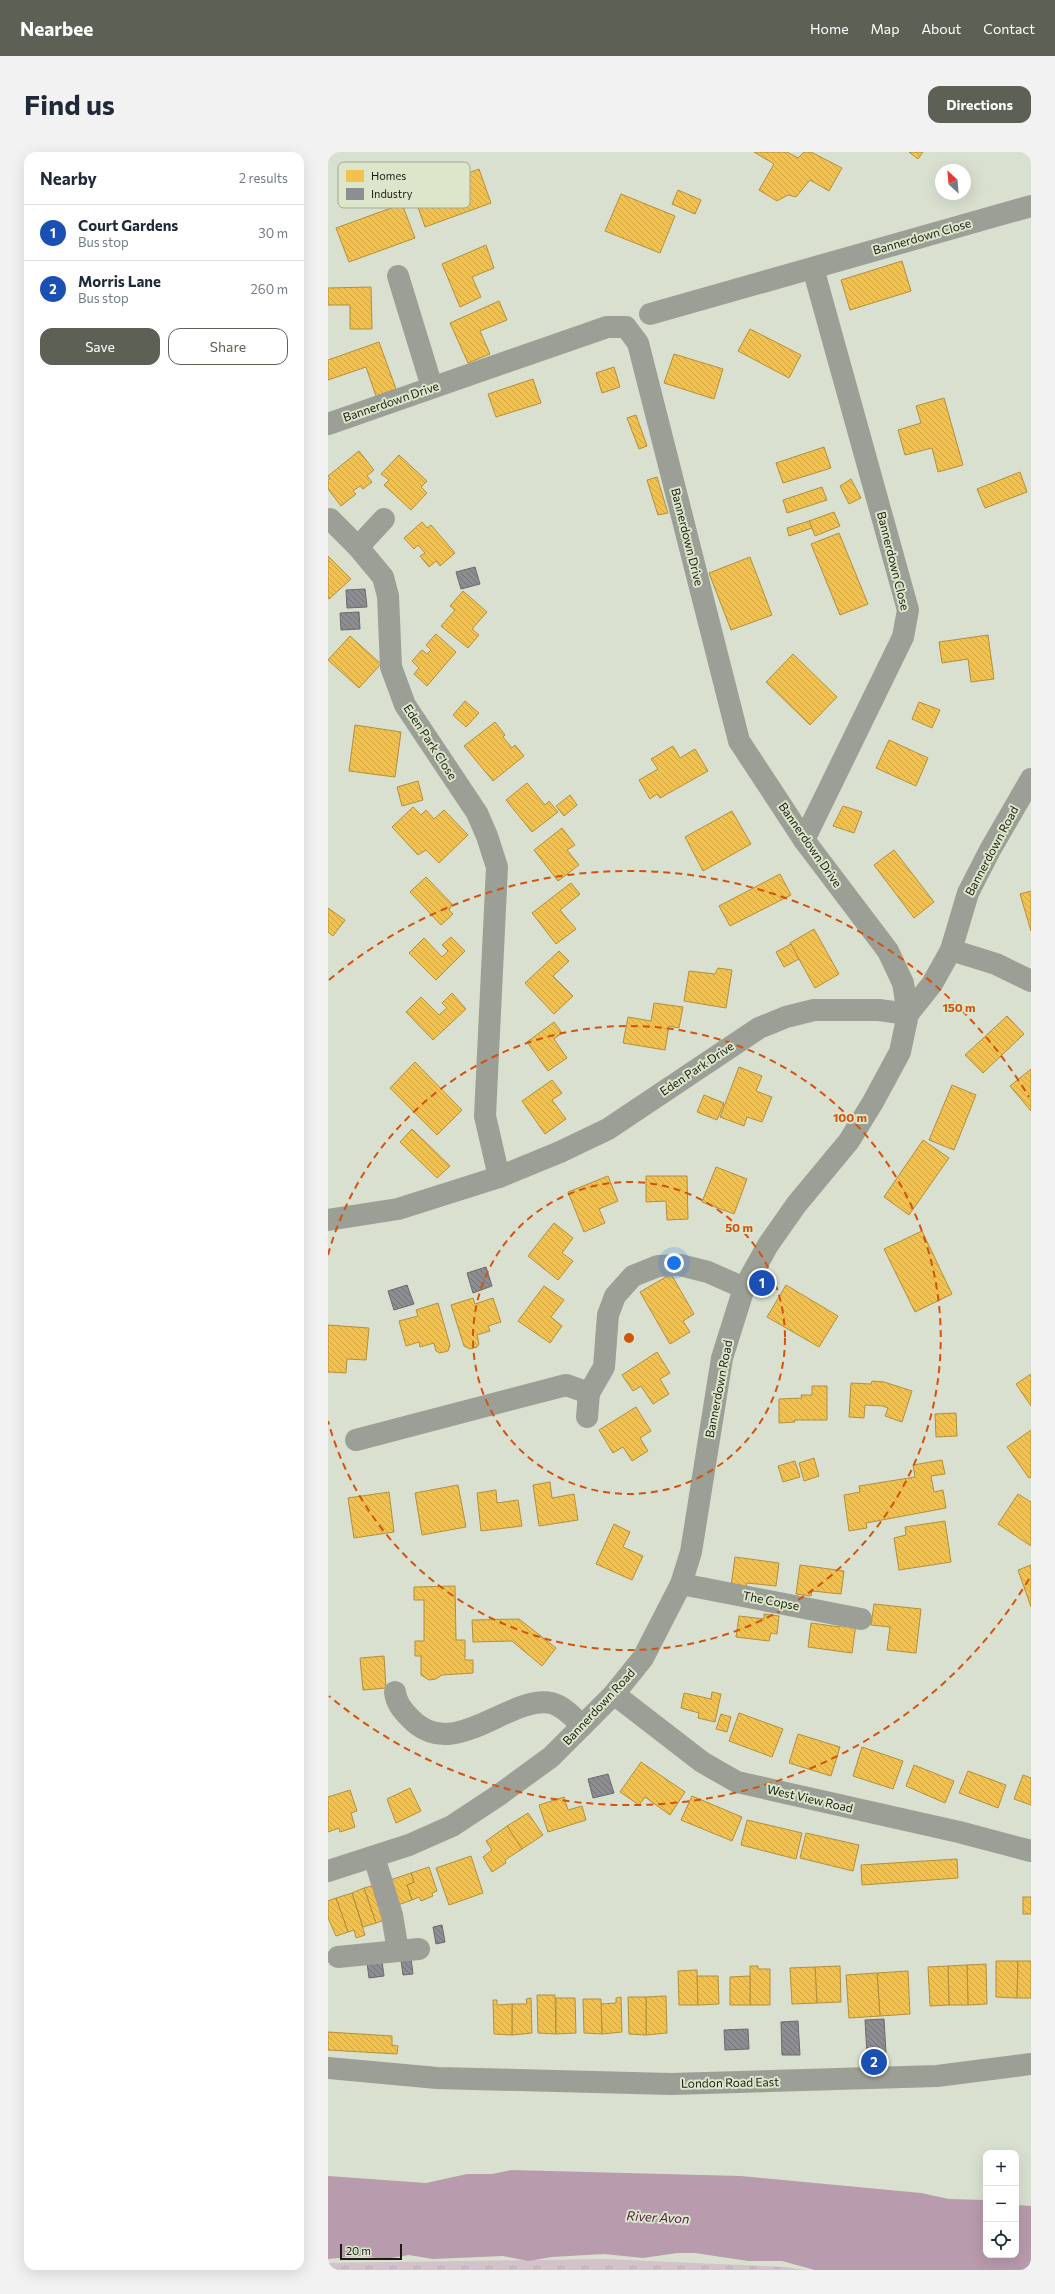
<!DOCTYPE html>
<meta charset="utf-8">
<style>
body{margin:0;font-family:Commissioner,sans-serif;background:#f2f2f3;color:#1f2937}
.controls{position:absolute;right:12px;bottom:12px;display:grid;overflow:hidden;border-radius:8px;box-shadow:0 4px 16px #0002}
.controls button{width:36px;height:36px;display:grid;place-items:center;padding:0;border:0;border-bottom:1px solid #e0e1e3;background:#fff;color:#1f2937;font:20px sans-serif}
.compass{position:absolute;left:607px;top:12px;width:36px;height:36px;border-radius:50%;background:#fff;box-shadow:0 4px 16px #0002;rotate:334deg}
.scale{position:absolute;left:12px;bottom:10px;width:62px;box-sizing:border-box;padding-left:4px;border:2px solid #191d13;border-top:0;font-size:11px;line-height:14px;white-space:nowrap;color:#191d13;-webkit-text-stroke:3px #dbe6ca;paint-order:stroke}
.you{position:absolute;left:346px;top:1111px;width:14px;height:14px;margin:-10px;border:3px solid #fff;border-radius:50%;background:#1a73e8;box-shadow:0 0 0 6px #1a73e833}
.badge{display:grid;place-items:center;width:26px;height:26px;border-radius:50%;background:#5d6155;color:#fff;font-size:13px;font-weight:700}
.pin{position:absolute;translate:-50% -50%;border:2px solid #fff;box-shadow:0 1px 4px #0006}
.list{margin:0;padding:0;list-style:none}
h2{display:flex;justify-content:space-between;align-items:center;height:52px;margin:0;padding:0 16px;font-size:17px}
h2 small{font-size:13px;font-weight:400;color:#747a83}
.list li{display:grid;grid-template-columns:26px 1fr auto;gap:12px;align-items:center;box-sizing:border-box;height:56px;padding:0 16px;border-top:1px solid #e0e1e3}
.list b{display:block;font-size:15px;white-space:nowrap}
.list p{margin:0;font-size:13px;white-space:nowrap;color:#747a83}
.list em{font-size:13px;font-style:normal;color:#747a83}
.actions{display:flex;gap:8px;padding:12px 16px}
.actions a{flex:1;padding:9px 0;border:1px solid #5d6155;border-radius:12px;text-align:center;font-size:14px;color:#5d6155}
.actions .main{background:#5d6155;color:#fff}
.icon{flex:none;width:22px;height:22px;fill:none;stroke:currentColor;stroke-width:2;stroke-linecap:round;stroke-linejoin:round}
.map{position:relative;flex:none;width:703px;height:2118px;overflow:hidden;border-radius:12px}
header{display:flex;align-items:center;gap:24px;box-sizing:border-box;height:56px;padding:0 20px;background:#5d6155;color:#fff}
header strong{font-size:19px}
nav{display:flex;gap:22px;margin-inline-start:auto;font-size:14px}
.intro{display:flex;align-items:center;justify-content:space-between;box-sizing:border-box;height:96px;padding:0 24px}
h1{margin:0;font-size:28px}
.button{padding:10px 18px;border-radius:12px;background:#5d6155;color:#fff;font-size:14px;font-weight:700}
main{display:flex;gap:24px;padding:0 24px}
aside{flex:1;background:#fff;border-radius:12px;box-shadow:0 4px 16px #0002}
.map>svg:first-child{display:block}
.park{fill:url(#park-tufts)}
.water{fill:#b89bac}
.homes{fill:url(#homes-back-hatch);stroke:#b1903c}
.industry{fill:url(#industry-back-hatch);stroke:#6a6b6c}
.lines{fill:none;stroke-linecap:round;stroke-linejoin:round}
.minor{stroke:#9c9f96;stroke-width:22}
.ring{fill:none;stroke:#d3530d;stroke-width:2;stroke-dasharray:7 5}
.labels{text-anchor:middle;stroke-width:4;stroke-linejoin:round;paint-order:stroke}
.street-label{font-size:12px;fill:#191d13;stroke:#dbe6ca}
.water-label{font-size:13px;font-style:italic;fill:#4e1843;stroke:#dbe6ca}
.key{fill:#dbe6ca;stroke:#a1aa93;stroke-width:1}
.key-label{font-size:11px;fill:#191d13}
.centre{fill:#d3530d;stroke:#dbe6ca;stroke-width:2}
.ring-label{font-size:12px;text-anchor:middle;font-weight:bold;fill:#d3530d;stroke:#dbe6ca;stroke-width:4;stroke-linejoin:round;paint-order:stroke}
</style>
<header>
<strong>Nearbee</strong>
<nav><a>Home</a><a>Map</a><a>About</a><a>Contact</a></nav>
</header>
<div class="intro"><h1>Find us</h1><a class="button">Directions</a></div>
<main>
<aside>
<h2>Nearby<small>2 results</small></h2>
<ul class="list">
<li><span class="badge" style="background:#1a4fb4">1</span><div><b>Court Gardens</b><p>Bus stop</p></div><em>30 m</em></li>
<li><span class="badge" style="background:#1a4fb4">2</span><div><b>Morris Lane</b><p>Bus stop</p></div><em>260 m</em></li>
</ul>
<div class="actions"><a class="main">Save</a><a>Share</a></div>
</aside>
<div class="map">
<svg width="703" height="2118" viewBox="0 0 703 2118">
<defs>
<pattern id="park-tufts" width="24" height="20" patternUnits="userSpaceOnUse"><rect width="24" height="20" fill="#d4c2ca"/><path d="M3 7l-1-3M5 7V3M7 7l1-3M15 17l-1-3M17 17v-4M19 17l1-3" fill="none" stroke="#b5a6ad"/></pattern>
<pattern id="homes-back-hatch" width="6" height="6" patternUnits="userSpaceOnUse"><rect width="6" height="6" fill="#f2c14e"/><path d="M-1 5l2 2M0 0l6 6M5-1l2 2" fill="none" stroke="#cfa543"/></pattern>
<pattern id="industry-back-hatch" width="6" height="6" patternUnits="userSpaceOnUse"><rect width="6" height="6" fill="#8d8d92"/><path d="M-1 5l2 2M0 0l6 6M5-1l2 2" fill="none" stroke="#727376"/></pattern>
</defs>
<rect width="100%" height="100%" fill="#dae0d0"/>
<path class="park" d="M276 2107 457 2115 478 2118H0V2111Z"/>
<path class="water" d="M183 2018 413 2024 593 2041 621 2047 658 2048V2103H688V2053L703 2054V2118H487L454 2109H420L367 2101H349L315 2106 276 2102 224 2105 200 2109 175 2104 105 2107 81 2103 57 2107 31 2104 0 2107V2024L98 2031 139 2022H164Z"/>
<g class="homes">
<path d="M426 0H459L470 6 476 0H483L514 16 501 39 482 28 468 45 460 43 449 49 431 38 446 12Z"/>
<path d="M581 0H595L590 7Z"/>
<path d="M151 17 163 51 97 75 85 41Z"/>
<path d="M350 38 373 48 367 62 344 52Z"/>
<path d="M293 42 347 64 332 101 277 79Z"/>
<path d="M74 52 87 86 21 110 8 76Z"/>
<path d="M158 93 166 116 144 125 153 145 132 155 114 112Z"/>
<path d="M574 109 583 139 522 158 513 128Z"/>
<path d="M43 135 44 177H22V153H0V136Z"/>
<path d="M171 149 179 168 152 179 162 202 140 211 122 171Z"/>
<path d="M422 177 473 203 461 226 410 199Z"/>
<path d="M51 190 68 237 48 244 38 215 0 228V208Z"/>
<path d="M346 202 395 217 386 247 336 231Z"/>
<path d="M286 215 292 235 274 241 268 221Z"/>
<path d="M205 227 213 251 168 265 160 242Z"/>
<path d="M616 246 635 313 610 320 604 296 577 303 570 278 593 271 588 254Z"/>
<path d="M308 263 319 294 311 297 299 266Z"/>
<path d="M496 295 503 316 455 331 448 311Z"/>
<path d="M31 299 46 318 39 324 44 330 35 337 32 334 25 339 28 342 13 354 0 337V328L2 327 0 324Z"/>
<path d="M71 303 99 329 93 335 99 341 83 358 56 333 61 328 53 322Z"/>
<path d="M692 320 699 340 657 356 649 337Z"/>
<path d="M329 325 340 361 330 363 319 328Z"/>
<path d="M523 327 533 346 521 352 512 334Z"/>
<path d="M494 335 499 348 459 361 455 348Z"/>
<path d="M506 360 512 374 487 384 481 369Z"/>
<path d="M481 369 484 376 461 384 459 376Z"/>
<path d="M94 370 99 376 103 373 127 401 112 414 108 409 101 415 92 404 97 401 90 393 86 397 76 386Z"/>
<path d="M511 381 540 452 512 463 483 392Z"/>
<path d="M0 404 23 427 1 447 0 446Z"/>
<path d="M422 405 444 463 403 478 381 421Z"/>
<path d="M135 439 159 460 144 477 151 483 140 496 113 474 127 458 122 454Z"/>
<path d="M108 482 128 500 99 534 86 522 91 516 84 509 94 498 99 502 103 498 98 493Z"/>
<path d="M660 483 666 527 643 530 640 507 614 511 611 490Z"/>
<path d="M22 484 53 512 31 536 0 508Z"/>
<path d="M465 502 509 545 482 573 438 530Z"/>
<path d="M137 549 151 561 138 575 125 563Z"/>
<path d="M591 550 612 558 604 576 584 567Z"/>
<path d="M167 570 177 583 175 585 184 596 187 593 196 604 165 629 136 594Z"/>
<path d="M27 573 73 580 67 625 21 619Z"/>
<path d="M561 588 600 606 588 634 548 616Z"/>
<path d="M345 594 352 606 367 597 380 619 332 646 329 642 322 647 311 628 330 617 323 607Z"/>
<path d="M90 629 95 648 74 654 69 635Z"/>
<path d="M199 631 217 653 221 649 230 660 204 680 178 648Z"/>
<path d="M242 643 249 653 236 664 228 654Z"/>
<path d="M515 654 534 660 526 681 505 674Z"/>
<path d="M85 655 93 663 98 658 106 667 116 658 140 683 111 711 98 698 90 703 64 675Z"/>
<path d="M404 659 423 692 375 719 357 685Z"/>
<path d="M234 676 247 693 239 698 251 713 230 729 206 698Z"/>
<path d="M566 698 606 750 586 766 546 713Z"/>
<path d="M452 722 463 743 402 774 391 754Z"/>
<path d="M98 725 124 752 121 758 125 762 113 773 82 740Z"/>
<path d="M243 731 252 742 232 758 248 777 228 792 204 761Z"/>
<path d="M703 739V779L692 742Z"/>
<path d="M0 756 17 768 5 784 0 780Z"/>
<path d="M486 777 511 822 487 836 462 791Z"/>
<path d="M123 785 137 799 108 828 81 801 96 786 114 805 120 799 114 793Z"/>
<path d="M463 792 471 807 456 815 448 800Z"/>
<path d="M231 799 241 809 225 824 245 844 226 862 197 831Z"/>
<path d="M390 816 404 818 398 856 356 849 361 819 387 822Z"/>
<path d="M124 841 138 857 105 888 78 860 93 845 111 863 119 856 114 851Z"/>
<path d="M326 851 355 855 351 876 341 874 337 898 295 891 300 865 323 869Z"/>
<path d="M679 864 696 882 655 921 637 903Z"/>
<path d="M226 870 234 881 226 887 239 906 220 919 199 890Z"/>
<path d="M87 910 134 958 109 983 62 936Z"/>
<path d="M411 915 434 924 428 939 444 945 434 970 419 965 416 974 392 965Z"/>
<path d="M703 917V959L682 934Z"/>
<path d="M224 928 234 941 224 948 238 967 217 982 194 949Z"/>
<path d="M624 933 648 943 626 998 601 988Z"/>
<path d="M376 943 396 951 389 968 369 960Z"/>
<path d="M84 977 122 1014 109 1026 72 990Z"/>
<path d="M595 988 621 1006 581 1063 556 1045Z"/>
<path d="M388 1015 419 1027 406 1062 374 1050Z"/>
<path d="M280 1024 290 1049 271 1057 277 1071 256 1080 240 1040Z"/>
<path d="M318 1024H359L360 1067 339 1068 338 1049 318 1050Z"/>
<path d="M226 1071 245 1086 234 1101 245 1109 230 1128 200 1104Z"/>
<path d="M594 1079 624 1142 587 1160 556 1097Z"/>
<path d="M343 1122 366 1162 355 1169 362 1180 342 1192 312 1140Z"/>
<path d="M458 1133 510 1164 491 1195 439 1165Z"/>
<path d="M216 1134 236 1148 223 1165 234 1174 222 1191 190 1169Z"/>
<path d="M145 1146 147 1152 165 1146 173 1170 160 1174 162 1179 149 1183 151 1192 149 1195 142 1197 136 1194 123 1153Z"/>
<path d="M110 1151 122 1193 120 1199 112 1201 108 1199 106 1191 92 1195 91 1190 78 1194 71 1169 90 1164 88 1158Z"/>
<path d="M0 1173 41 1176 38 1208 19 1207 18 1221 0 1220Z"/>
<path d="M329 1200 342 1221 332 1227 341 1242 325 1252 313 1234 305 1239 294 1223Z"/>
<path d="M703 1222V1254L688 1232Z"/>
<path d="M544 1229 556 1230 584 1239 574 1270 557 1264 560 1256 555 1254 537 1253 536 1266 521 1265 523 1231 543 1232Z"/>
<path d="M484 1234H499V1268H466L467 1270 451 1271V1247L474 1246 473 1243H484Z"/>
<path d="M308 1255 323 1279 312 1286 320 1299 304 1309 295 1295 285 1301 271 1278Z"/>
<path d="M628 1261 629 1284 608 1285 607 1262Z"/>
<path d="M703 1278V1325L701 1326 679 1295Z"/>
<path d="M486 1306 491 1324 476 1329 471 1311Z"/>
<path d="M614 1308 617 1322 603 1324 606 1340 615 1338 618 1356 538 1371 539 1376 521 1379 516 1343 532 1340 531 1334 587 1325 585 1313Z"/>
<path d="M467 1309 472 1325 455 1330 450 1314Z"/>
<path d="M222 1330 224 1346 246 1342 250 1368 211 1374 205 1333Z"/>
<path d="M130 1333 138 1375 94 1383 87 1341Z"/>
<path d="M168 1338 169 1351 190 1348 194 1374 153 1379 149 1341Z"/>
<path d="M61 1340 66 1380 26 1386 20 1346Z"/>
<path d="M690 1342 703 1350V1394L670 1372Z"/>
<path d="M617 1369 623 1410 571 1418 566 1386 578 1383 577 1375Z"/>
<path d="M286 1372 302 1380 295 1395 315 1404 304 1428 268 1412Z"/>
<path d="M407 1405 451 1411 448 1434 419 1431 418 1436 403 1434Z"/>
<path d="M472 1413 516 1419 513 1442 484 1439 483 1444 468 1442Z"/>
<path d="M703 1413V1455L690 1418Z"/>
<path d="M127 1434 128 1488H137V1508H145V1521L114 1523 108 1527 101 1528 93 1523V1504H87V1489H96V1448H86V1435Z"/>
<path d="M546 1452 593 1457 588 1501 559 1498 562 1475 543 1473Z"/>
<path d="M436 1462 451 1464 449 1482 443 1481 441 1489 408 1485 411 1464 436 1467Z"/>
<path d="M191 1467 228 1496 214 1514 184 1489 145 1490 144 1468Z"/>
<path d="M513 1470 528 1472 524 1501 480 1495 483 1471 512 1475Z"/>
<path d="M56 1504 58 1536 35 1538 32 1506Z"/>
<path d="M384 1540 393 1542 387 1570 370 1566 371 1561 353 1556 356 1541 383 1547Z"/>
<path d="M411 1561 455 1577 444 1605 401 1589Z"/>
<path d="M393 1562 403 1565 399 1580 388 1577Z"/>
<path d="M470 1582 512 1595 503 1624 461 1611Z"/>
<path d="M534 1595 575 1609 565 1637 525 1624Z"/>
<path d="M313 1610 357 1640 342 1663 317 1645 311 1653 292 1640Z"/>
<path d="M586 1613 626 1629 617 1651 578 1634Z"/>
<path d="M640 1619 678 1633 670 1656 631 1641Z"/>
<path d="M695 1623 703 1626V1653L686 1647Z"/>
<path d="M82 1636 93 1659 68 1671 59 1647Z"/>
<path d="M22 1638 29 1659 23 1661 27 1675 12 1680 11 1676 0 1680V1645Z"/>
<path d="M364 1644 414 1665 404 1689 353 1668Z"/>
<path d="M236 1645 240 1658 254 1654 258 1668 220 1680 211 1653Z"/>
<path d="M200 1661 215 1683 194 1697 179 1674Z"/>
<path d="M419 1668 474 1681 468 1707 413 1693Z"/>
<path d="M179 1674 194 1697 177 1708 178 1711 164 1720 155 1705 164 1698 158 1689Z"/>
<path d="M478 1681 531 1693 525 1719 472 1706Z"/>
<path d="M143 1704 155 1741 121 1753 108 1716Z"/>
<path d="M629 1707 630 1726 534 1733 533 1713Z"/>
<path d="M101 1715 109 1739 104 1741 105 1744 93 1749 91 1745 84 1748 79 1733 86 1730 83 1721Z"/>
<path d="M83 1721 86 1730 79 1733 84 1748 67 1754 59 1729Z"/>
<path d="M51 1732 59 1767 48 1771 36 1736Z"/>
<path d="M36 1736 48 1771 35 1775 24 1741Z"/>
<path d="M24 1741 37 1783 28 1786 26 1778 20 1780 8 1746Z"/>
<rect x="695" y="1745" width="8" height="17"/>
<path d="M8 1746 20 1780 8 1784 0 1766V1749Z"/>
<path d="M668 1809H690L689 1846 668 1845Z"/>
<path d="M690 1809H703V1846H689Z"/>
<path d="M658 1812 659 1852 640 1853 639 1813Z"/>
<path d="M639 1813 640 1853H621L620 1814Z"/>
<path d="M422 1814H430V1817H442V1853H422Z"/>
<path d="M512 1814 513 1850 489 1851 487 1815Z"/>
<path d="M620 1814 621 1853 602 1854 600 1815Z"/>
<path d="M487 1815 489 1851 464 1852 462 1816Z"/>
<path d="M369 1818 370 1853H351L350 1819Z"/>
<path d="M580 1819 582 1862 552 1864 549 1821Z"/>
<path d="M549 1821 552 1864 521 1866 518 1823Z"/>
<path d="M369 1824H390L391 1852 370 1853Z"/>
<path d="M422 1824V1853H402V1825Z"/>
<path d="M209 1843H227L228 1882 210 1881Z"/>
<path d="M338 1844 339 1881 318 1883V1845Z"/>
<path d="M293 1845 294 1880 274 1882 273 1852 288 1851V1846Z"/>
<path d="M300 1845H318V1883L301 1882Z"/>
<path d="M203 1846 204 1881 184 1883V1852H199L198 1847Z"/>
<path d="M228 1846H247L248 1881 228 1882Z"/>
<path d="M255 1847H273L274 1882 256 1881Z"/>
<path d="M165 1848H169V1853L184 1852V1883L166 1882Z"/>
<path d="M0 1880 64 1884V1893L70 1894 69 1902 0 1898Z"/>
</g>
<g class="industry">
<path d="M147 415 152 432 133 437 128 420Z"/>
<path d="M37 437 39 455 19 456 18 438Z"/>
<path d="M31 460 32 477 13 478 12 461Z"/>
<path d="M158 1115 164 1134 145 1141 139 1121Z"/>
<path d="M79 1133 86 1152 66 1158 60 1139Z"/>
<path d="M280 1622 286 1641 265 1646 260 1627Z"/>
<path d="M114 1773 117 1790 108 1792 105 1775Z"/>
<path d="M83 1806 85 1822 75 1823 73 1808Z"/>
<path d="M54 1809 56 1824 41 1826 39 1811Z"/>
<path d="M556 1867 558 1901 539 1902 537 1868Z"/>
<path d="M470 1869 472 1903H454L453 1870Z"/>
<path d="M420 1877 421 1897 397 1898 396 1878Z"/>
</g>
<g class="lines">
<g class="minor">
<path d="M70 124 104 235"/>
<path d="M322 162 703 54"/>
<path d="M0 272 279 175H298L310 191 411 589 476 688 560 799 575 831 580 862"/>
<path d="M2 367 30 395 55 425 60 444 63 515 77 553 149 661 159 684 169 715 157 964 171 1025"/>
<path d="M30 395 56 367"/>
<path d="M476 688 575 485 580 458 485 116"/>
<path d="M623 798 668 812 703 829"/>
<path d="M0 1068 70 1057 171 1025 232 1000 280 977 431 876 458 865 486 858H551L580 862"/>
<path d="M259 1265 261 1241 276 1215 280 1163 287 1144 305 1124 330 1114 352 1113 380 1120 416 1136"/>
<path d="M28 1288 238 1233 261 1241"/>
<path d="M353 1432 533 1467"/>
<path d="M67 1540C68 1551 75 1559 82 1566 125 1612 180 1543 223 1551 236 1554 246 1566 254 1574"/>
<path d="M286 1542 374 1610 409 1630 631 1680 703 1699"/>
<path d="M0 1719 81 1693 124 1674 171 1643 223 1605 286 1542 315 1506 353 1432 363 1400 394 1206 416 1136 440 1093 468 1053 521 989 545 950 572 900 580 862 604 832 623 798 640 741 662 698 703 627"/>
<path d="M70 1799 91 1797"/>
<path d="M10 1805 70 1799 64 1763 46 1705"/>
<path d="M0 1916 109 1926 343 1932 609 1924 703 1912"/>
</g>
</g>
<g class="ring">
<circle cx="301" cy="1186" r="156"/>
<path d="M0 1103A312 312 0 1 1 0 1269"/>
<path d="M701 1427A467 467 0 0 1 1 1544M1 828A467 467 0 0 1 701 945"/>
</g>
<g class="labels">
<g class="street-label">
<text transform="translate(594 85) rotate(-16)" y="4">Bannerdown Close</text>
<text transform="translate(63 250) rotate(-19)" y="4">Bannerdown Drive</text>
<text transform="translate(359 385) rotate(76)" y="4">Bannerdown Drive</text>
<text transform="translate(565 409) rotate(76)" y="4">Bannerdown Close</text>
<text transform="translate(102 590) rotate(57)" y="4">Eden Park Close</text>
<text transform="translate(482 693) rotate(55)" y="4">Bannerdown Drive</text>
<text transform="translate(664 699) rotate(-62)" y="4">Bannerdown Road</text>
<text transform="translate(369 917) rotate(-34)" y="4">Eden Park Drive</text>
<text transform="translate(391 1237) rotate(-79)" y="4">Bannerdown Road</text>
<text transform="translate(443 1449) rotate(11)" y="4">The Copse</text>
<text transform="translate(271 1555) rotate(-47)" y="4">Bannerdown Road</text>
<text transform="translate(482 1647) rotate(13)" y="4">West View Road</text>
<text transform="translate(402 1931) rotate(-1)" y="4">London Road East</text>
</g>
<g class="water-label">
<text transform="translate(330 2065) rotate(3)" y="5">River Avon</text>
</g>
</g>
<rect x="10" y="10" width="132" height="46" rx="6" class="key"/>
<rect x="18" y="18" width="18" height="12" fill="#f2c14e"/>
<rect x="18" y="36" width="18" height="12" fill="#8d8d92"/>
<g class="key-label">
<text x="43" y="28">Homes</text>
<text x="43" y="46">Industry</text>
</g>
<circle cx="301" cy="1186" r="6" class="centre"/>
<g class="ring-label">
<text x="631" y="860">150 m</text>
<text x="522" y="970">100 m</text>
<text x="411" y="1080">50 m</text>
</g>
</svg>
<div class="controls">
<button>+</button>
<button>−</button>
<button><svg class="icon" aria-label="locate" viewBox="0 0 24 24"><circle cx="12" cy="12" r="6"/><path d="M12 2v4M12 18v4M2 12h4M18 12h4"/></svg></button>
</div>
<svg class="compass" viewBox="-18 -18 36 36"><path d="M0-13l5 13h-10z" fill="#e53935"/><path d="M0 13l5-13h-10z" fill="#747a83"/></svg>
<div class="scale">20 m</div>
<div class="you"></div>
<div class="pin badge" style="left:434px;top:1131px;background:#1a4fb4">1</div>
<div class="pin badge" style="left:546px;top:1910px;background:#1a4fb4">2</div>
</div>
</main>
